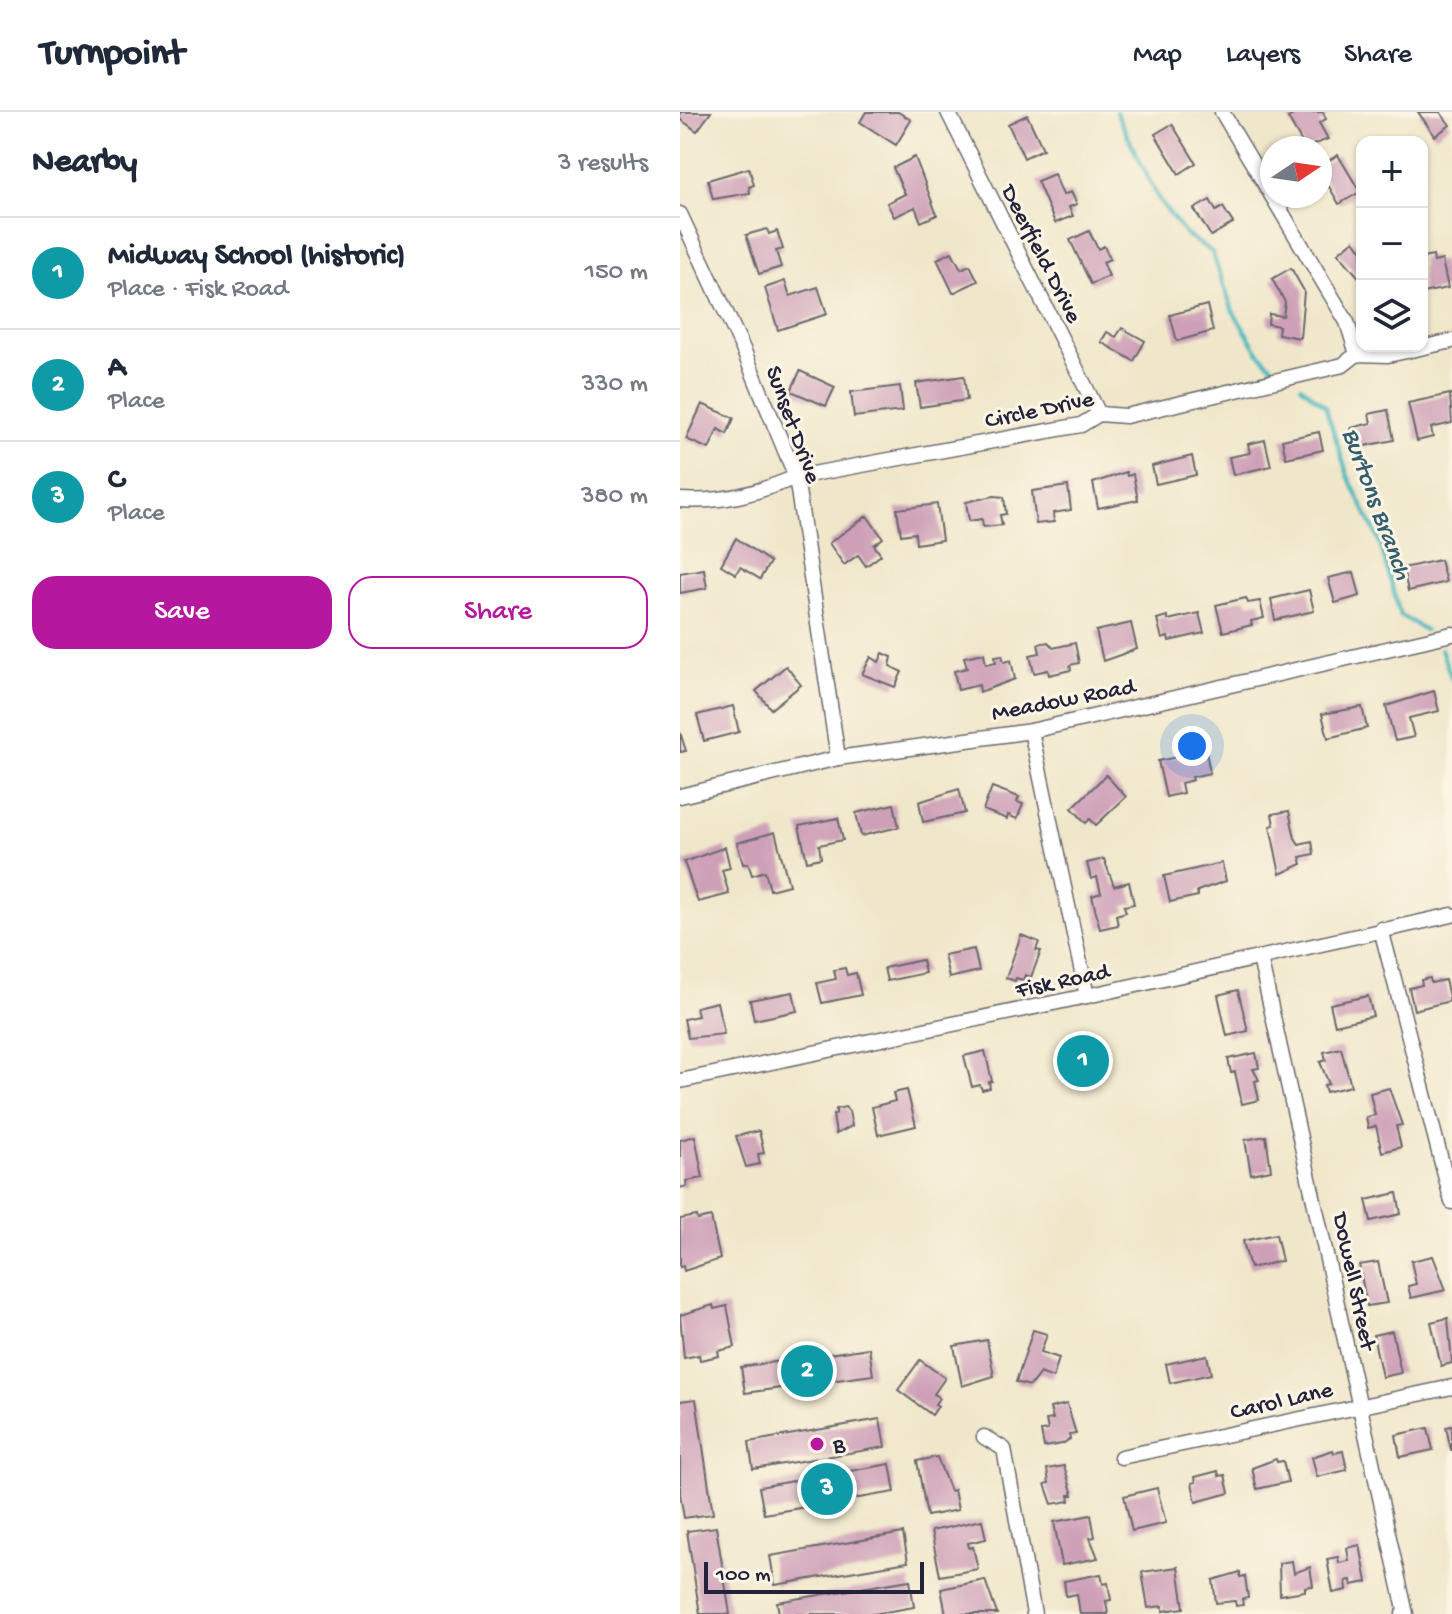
<!DOCTYPE html>
<meta charset="utf-8">
<style>
body{margin:0;font-family:"Gochi Hand",sans-serif;background:#f2f2f3;color:#1f2937}
.controls{position:absolute;right:24px;top:24px;display:grid;overflow:hidden;border-radius:16px;box-shadow:0 2px 6px #0004}
.controls button{width:72px;height:72px;display:grid;place-items:center;padding:0;border:0;border-bottom:2px solid #e0e1e3;background:#fff;color:#1f2937;font:40px sans-serif}
.compass{position:absolute;left:580px;top:24px;width:72px;height:72px;border-radius:50%;background:#fff;box-shadow:0 2px 6px #0004;rotate:77deg}
.scale{position:absolute;left:24px;bottom:20px;width:220px;box-sizing:border-box;padding-left:8px;border:4px solid #22223b;border-top:0;font-size:22px;line-height:28px;white-space:nowrap;color:#22223b;-webkit-text-stroke:6px #fcf5e5;paint-order:stroke}
.you{position:absolute;left:512px;top:634px;width:28px;height:28px;margin:-20px;border:6px solid #fff;border-radius:50%;background:#1a73e8;box-shadow:0 0 0 12px #1a73e833}
.badge{display:grid;place-items:center;width:52px;height:52px;border-radius:50%;background:#b5179e;color:#fff;font-size:26px;font-weight:700}
.pin{position:absolute;translate:-50% -50%;border:4px solid #fff;box-shadow:0 2px 8px #0006}
.list{margin:0;padding:0;list-style:none}
h2{display:flex;justify-content:space-between;align-items:center;height:104px;margin:0;padding:0 32px;font-size:34px}
h2 small{font-size:26px;font-weight:400;color:#747a83}
.list li{display:grid;grid-template-columns:52px 1fr auto;gap:24px;align-items:center;box-sizing:border-box;height:112px;padding:0 32px;border-top:2px solid #e0e1e3}
.list b{display:block;font-size:30px;white-space:nowrap}
.list p{margin:0;font-size:26px;white-space:nowrap;color:#747a83}
.list em{font-size:26px;font-style:normal;color:#747a83}
.actions{display:flex;gap:16px;padding:24px 32px}
.actions a{flex:1;padding:18px 0;border:2px solid #b5179e;border-radius:24px;text-align:center;font-size:28px;color:#b5179e}
.actions .main{background:#b5179e;color:#fff}
.icon{flex:none;width:44px;height:44px;fill:none;stroke:currentColor;stroke-width:2;stroke-linecap:round;stroke-linejoin:round}
.map{position:relative;flex:none;width:772px;height:1502px;overflow:hidden}
header{display:flex;align-items:center;gap:48px;box-sizing:border-box;height:112px;padding:0 40px;background:#fff;border-bottom:2px solid #e0e1e3}
header strong{font-size:38px}
nav{display:flex;gap:44px;margin-inline-start:auto;font-size:28px}
main{display:flex}
aside{flex:1;background:#fff}
.map>svg:first-child{display:block}
.lines{fill:none;stroke-linecap:round;stroke-linejoin:round}
.stream{stroke:#49b8be;stroke-width:4}
.building{fill:#cea0b8}
.minor-casing{stroke:#6a676d;stroke-width:17}
.minor{stroke:#fff;stroke-width:14}
.poi-dot{fill:#b5179e;stroke:#fcf5e5;stroke-width:3}
.labels{text-anchor:middle;stroke-width:6;stroke-linejoin:round;paint-order:stroke}
.street-label{font-size:24px;fill:#22223b;stroke:#fcf5e5}
.poi-label{font-size:24px;fill:#22223b;stroke:#fcf5e5;text-anchor:start}
.water-label{font-size:26px;font-style:italic;fill:#325e6f;stroke:#fcf5e5}
</style>
<header>
<strong>Turnpoint</strong>
<nav><a>Map</a><a>Layers</a><a>Share</a></nav>
</header>
<main>
<aside>
<h2>Nearby<small>3 results</small></h2>
<ul class="list">
<li><span class="badge" style="background:#0f9aa8">1</span><div><b>Midway School (historic)</b><p>Place · Fisk Road</p></div><em>150 m</em></li>
<li><span class="badge" style="background:#0f9aa8">2</span><div><b>A</b><p>Place</p></div><em>330 m</em></li>
<li><span class="badge" style="background:#0f9aa8">3</span><div><b>C</b><p>Place</p></div><em>380 m</em></li>
</ul>
<div class="actions"><a class="main">Save</a><a>Share</a></div>
</aside>
<div class="map">
<svg width="772" height="1502" viewBox="0 0 772 1502">
<rect width="100%" height="100%" fill="#fcf5e5"/>
<filter id="ink" filterUnits="userSpaceOnUse"><feTurbulence type="fractalNoise" baseFrequency=".0125" numOctaves="2"/><feDisplacementMap in="SourceGraphic" scale="16" xChannelSelector="R" yChannelSelector="G"/><feConvolveMatrix kernelMatrix="1 2 1 2 8 2 1 2 1" color-interpolation-filters="sRGB"/></filter>
<filter id="wash" filterUnits="userSpaceOnUse"><feTurbulence type="fractalNoise" baseFrequency=".006" numOctaves="4" result="noise"/><feDisplacementMap in="SourceGraphic" scale="32" xChannelSelector="R" yChannelSelector="G"/><feGaussianBlur stdDeviation="1.8" result="paint"/><feColorMatrix in="noise" values="0 0 0 0 0 0 0 0 0 0 0 0 0 0 0 0 0 1.4 0 .05"/><feComposite in="paint" operator="in"/></filter>
<g filter="url(#wash)">
<rect width="100%" height="100%" fill="#f0e7cb"/>
<g class="lines">
<g class="stream">
<path d="M436 0 479 88 506 123 532 140 553 199 578 240 595 257"/>
<path d="M621 274 645 294 668 364 699 428 720 503 745 518"/>
<path d="M761 537 772 568"/>
</g>
</g>
<g id="blocks">
<g class="building">
<path d="M0 0H31L17 19 0 7Z"/>
<path d="M186 0H218L231 8 216 33 180 10Z"/>
<path d="M618 0H643L646 7 639 11 648 27 625 36 608 6Z"/>
<path d="M738 0H760L770 13 755 24Z"/>
<path d="M347 3 363 37 344 46 328 12Z"/>
<path d="M492 12 516 51 499 62 475 22Z"/>
<path d="M658 43 680 80 659 92 640 59V54Z"/>
<path d="M235 45 257 103 241 110 235 95 214 105 207 91 225 82 213 56Z"/>
<path d="M69 56 74 73 69 75 70 81 33 87 28 68Z"/>
<path d="M374 62 383 83 391 80 397 92 389 95 393 104 375 111 357 69Z"/>
<path d="M530 88 536 99 543 95 553 111 531 124 514 97Z"/>
<path d="M87 117 89 122 97 119 103 137 96 139 101 155 79 162 66 123Z"/>
<path d="M409 119 418 137 424 134 430 147 423 150 429 164 411 172 390 128Z"/>
<path d="M674 128 682 139V169L658 141Z"/>
<path d="M272 140 281 157 290 153 298 169 273 181 257 147Z"/>
<path d="M753 144 754 150 762 148 768 176 742 181V146Z"/>
<path d="M611 156 624 179 620 226 598 222 599 214 588 212 589 202 603 204 605 190 592 167Z"/>
<path d="M105 169 110 184 138 175 147 202 98 218 85 176Z"/>
<path d="M527 193 533 219 497 229 490 203Z"/>
<path d="M442 216 465 229 454 249 421 230 427 220 436 225Z"/>
<path d="M120 259 155 275 146 294 111 279Z"/>
<path d="M284 264 287 288 240 295 236 271Z"/>
<path d="M220 274 223 299 174 305 171 280Z"/>
<path d="M770 282 772 311 751 316 753 325 737 329 728 291Z"/>
<path d="M22 292 54 306 47 322 38 317 29 337 6 327Z"/>
<path d="M708 298 714 328 675 336 671 316 691 311 689 302Z"/>
<path d="M639 320 643 338 606 346 602 328Z"/>
<path d="M585 328 591 354 553 363 549 345 570 341 568 332Z"/>
<path d="M512 344 516 363 476 372 472 354Z"/>
<path d="M446 360 447 364 453 362 458 388 418 396 413 371Z"/>
<path d="M388 374 391 398 373 401 374 410 356 412 352 379Z"/>
<path d="M314 384 324 385 326 402 320 403 322 413 303 415 302 407 289 409 286 390Z"/>
<path d="M257 392 262 428 236 432 235 421 221 423 217 397Z"/>
<path d="M187 404 203 426 194 433 201 443 186 454 178 443 164 453 149 431Z"/>
<path d="M56 426 90 450 80 467 60 455 56 462 41 453Z"/>
<path d="M760 448 766 470 728 479 723 456Z"/>
<path d="M24 457 27 476 0 481V461Z"/>
<path d="M674 460 680 484 655 491 648 466Z"/>
<path d="M629 478 634 499 595 508 591 487Z"/>
<path d="M566 486 568 491 580 489 584 506 571 509 572 513 543 520 536 493Z"/>
<path d="M519 501 524 521 489 529 488 525 482 527 477 507 487 504 488 508Z"/>
<path d="M451 511 457 537 423 549 416 519Z"/>
<path d="M368 530 373 536 395 531 399 551 390 553 391 558 369 563 368 558 354 561 350 543 360 541 358 532Z"/>
<path d="M203 541 212 545 210 554 222 560 215 575 182 562 191 545 199 550Z"/>
<path d="M304 541 306 552 316 550 315 544 322 543 324 550 331 548 335 567 300 580 299 573 278 578 274 559 287 556 284 545Z"/>
<path d="M106 554 121 573 91 597 76 579Z"/>
<path d="M754 579 759 599 729 606 734 625 715 629 706 594Z"/>
<path d="M53 594 59 620 24 629 17 603Z"/>
<path d="M682 595 687 616 648 626 642 602Z"/>
<path d="M0 620 6 639 0 640Z"/>
<path d="M526 639 530 661 512 665 513 668 501 671 503 681 486 685 478 649Z"/>
<path d="M426 663 446 685 416 713 410 707 406 711 392 696Z"/>
<path d="M312 675 339 685 337 690 343 692 337 707 328 703 327 707 303 698Z"/>
<path d="M279 677 285 701 243 710 239 690Z"/>
<path d="M214 692 219 715 181 724 176 701Z"/>
<path d="M609 699 615 726 619 732 632 729 634 742 620 745 622 752 600 762 590 714 594 713 592 702Z"/>
<path d="M158 706 163 728 139 733 141 746 127 749 119 714Z"/>
<path d="M95 720 109 773 90 778 85 759 72 763 68 751 63 752 57 731Z"/>
<path d="M45 735 50 756 42 758 49 782 18 790 4 750Z"/>
<path d="M424 747 434 774 449 770 454 792 444 794 446 800 436 803 438 813 420 817 412 784 421 781 417 765 411 767 407 751Z"/>
<path d="M542 751 546 769 517 779 518 784 490 790 484 764Z"/>
<path d="M341 823 359 830 356 838 361 839 351 865 345 863 343 868 336 866 335 869 326 866Z"/>
<path d="M294 837 299 859 269 866 264 843Z"/>
<path d="M242 848 245 861 207 869 204 856Z"/>
<path d="M165 856 167 863 176 861 181 883 142 891 137 871 156 867 154 858Z"/>
<path d="M750 866 751 871 765 868 770 889 734 898 729 876 742 873 741 868Z"/>
<path d="M558 878 568 919 547 924 538 883Z"/>
<path d="M113 880 117 899 74 908 70 888Z"/>
<path d="M688 884 693 904 655 913 650 892Z"/>
<path d="M37 890 44 922 8 926 4 907 18 904 16 895Z"/>
<path d="M424 936 427 952 382 962 379 945Z"/>
<path d="M661 936 671 974 646 980 644 973 649 972 640 950 646 948 644 940Z"/>
<path d="M305 939 312 969 309 970 310 976 302 978 300 973 292 975 284 944Z"/>
<path d="M576 941 579 956 573 957 579 968 575 969 579 988 562 992 555 960 551 961 548 947Z"/>
<path d="M709 976 722 1013 716 1014 721 1035 702 1040 696 1014 688 1016 686 1005 695 1003 690 981Z"/>
<path d="M227 978 236 1014 198 1023 192 995 215 989 213 981Z"/>
<path d="M165 995 169 999 172 1014 156 1022 153 1003 156 1002V997Z"/>
<path d="M79 1019 84 1041 78 1042 80 1052 66 1055 56 1024Z"/>
<path d="M15 1024 23 1066 6 1069 7 1074 0 1076V1028Z"/>
<path d="M586 1024 591 1058 571 1062 565 1028Z"/>
<path d="M717 1081 721 1102 691 1109 686 1088Z"/>
<path d="M17 1104 18 1108 31 1105 40 1147 4 1159 3 1154 0 1155V1107Z"/>
<path d="M596 1122 602 1149 570 1156 563 1129Z"/>
<path d="M753 1144 766 1178 731 1186 728 1174 736 1172 731 1149Z"/>
<path d="M698 1150 707 1191 687 1194 679 1153Z"/>
<path d="M33 1193 34 1197 47 1194 55 1235 38 1239 39 1244 20 1248 19 1243 4 1246 0 1203Z"/>
<path d="M768 1206 772 1251 761 1254 751 1210Z"/>
<path d="M353 1218 367 1222 361 1240 379 1246 373 1266 360 1261 350 1274 336 1270Z"/>
<path d="M712 1219 721 1261 702 1265 693 1223Z"/>
<path d="M307 1228 314 1264 282 1274 274 1234Z"/>
<path d="M189 1236 193 1263 65 1281 61 1255Z"/>
<path d="M527 1243 531 1262 490 1271 486 1252Z"/>
<path d="M240 1248 265 1266 254 1282 259 1286 255 1292 258 1294 252 1303 218 1278Z"/>
<path d="M16 1287 33 1402 4 1406 0 1382V1289Z"/>
<path d="M387 1292 396 1322 389 1323 390 1327 382 1332 364 1335 361 1319 368 1318 366 1308 373 1307 370 1296Z"/>
<path d="M200 1307 205 1335 73 1357 69 1330Z"/>
<path d="M772 1314V1338H771L766 1315Z"/>
<path d="M748 1316 753 1338 720 1345 716 1323Z"/>
<path d="M653 1338 654 1341 663 1339 667 1358 637 1365 632 1345Z"/>
<path d="M257 1345 270 1379 274 1378 278 1398 247 1404 237 1349Z"/>
<path d="M596 1347 597 1350 603 1349 608 1370 577 1377 572 1356Z"/>
<path d="M210 1352 215 1380 84 1402 79 1375Z"/>
<path d="M384 1354 393 1383H389L390 1389 372 1392 365 1372 369 1371 367 1357Z"/>
<path d="M538 1359 539 1364 545 1363 549 1381 516 1390 512 1371 516 1370 515 1365Z"/>
<path d="M477 1376 486 1411 452 1419 444 1384Z"/>
<path d="M411 1403 415 1425 410 1426 418 1446 382 1453 374 1410Z"/>
<path d="M302 1408 306 1427 288 1431 289 1436 293 1435 298 1457 260 1464 251 1419Z"/>
<path d="M36 1415 50 1502H20L7 1419Z"/>
<path d="M223 1421 228 1450 95 1473 90 1444Z"/>
<path d="M680 1433 687 1470 672 1473 671 1468 666 1469 667 1478 653 1481 647 1447 658 1445 659 1451 669 1449 667 1436Z"/>
<path d="M612 1449 614 1461 630 1455 633 1474 625 1475V1479L600 1483 599 1451Z"/>
<path d="M498 1455 504 1496 483 1499V1494L468 1496 462 1460Z"/>
<path d="M560 1460V1465L565 1464 568 1486 562 1487 563 1493 556 1494 555 1489 536 1491 533 1468Z"/>
<path d="M421 1462 423 1472 428 1471 431 1488 426 1489 428 1502H400L397 1482 386 1484 384 1469Z"/>
<path d="M230 1468 234 1495 194 1502H99L97 1490Z"/>
<path d="M305 1468 317 1502H266L261 1477Z"/>
</g>
</g>
</g>
<g filter="url(#ink)">
<use href="#blocks" fill-opacity="0" stroke="#6a676d" stroke-width="2"/>
<g class="lines">
<defs>
<g id="minor">
<path d="M268 0 419 302"/>
<path d="M542 0 592 84"/>
<path d="M592 84 667 210 677 242"/>
<path d="M0 102 63 237 116 365 158 646"/>
<path d="M0 388C43 391 77 381 116 365L401 313 419 302 446 304 663 253 677 242 708 243 772 229"/>
<path d="M351 619 407 884"/>
<path d="M0 684 158 646 351 619 772 522"/>
<path d="M701 817 772 1090"/>
<path d="M580 846 726 1502H723"/>
<path d="M0 969 407 884 772 803"/>
<path d="M304 1325 324 1337 354 1502"/>
<path d="M441 1345 772 1275"/>
</g>
</defs>
<use href="#minor" class="minor-casing"/>
<use href="#minor" class="minor"/>
</g>
</g>
<circle class="poi-dot" cx="137" cy="1332" r="8"/>
<g class="labels">
<g class="street-label">
<text transform="translate(363 141) rotate(63)" y="8">Deerfield Drive</text>
<text transform="translate(359 296) rotate(-12)" y="8">Circle Drive</text>
<text transform="translate(115 312) rotate(70)" y="8">Sunset Drive</text>
<text transform="translate(383 586) rotate(-11)" y="8">Meadow Road</text>
<text transform="translate(382 867) rotate(-12)" y="8">Fisk Road</text>
<text transform="translate(676 1169) rotate(78)" y="8">Dowell Street</text>
<text transform="translate(601 1287) rotate(-13)" y="8">Carol Lane</text>
</g>
<g class="poi-label">
<text x="153" y="1340">B</text>
</g>
<g class="water-label">
<text transform="translate(699 391) rotate(70)" y="9">Burtons Branch</text>
</g>
</g>
</svg>
<div class="controls">
<button>+</button>
<button>−</button>
<button><svg class="icon" aria-label="layers" viewBox="0 0 24 24"><path d="M12 4l9 5-9 5-9-5zM3 14l9 5 9-5"/></svg></button>
</div>
<svg class="compass" viewBox="-18 -18 36 36"><path d="M0-13l5 13h-10z" fill="#e53935"/><path d="M0 13l5-13h-10z" fill="#747a83"/></svg>
<div class="scale">100 m</div>
<div class="you"></div>
<div class="pin badge" style="left:403px;top:949px;background:#0f9aa8">1</div>
<div class="pin badge" style="left:127px;top:1259px;background:#0f9aa8">2</div>
<div class="pin badge" style="left:147px;top:1377px;background:#0f9aa8">3</div>
</div>
</main>
